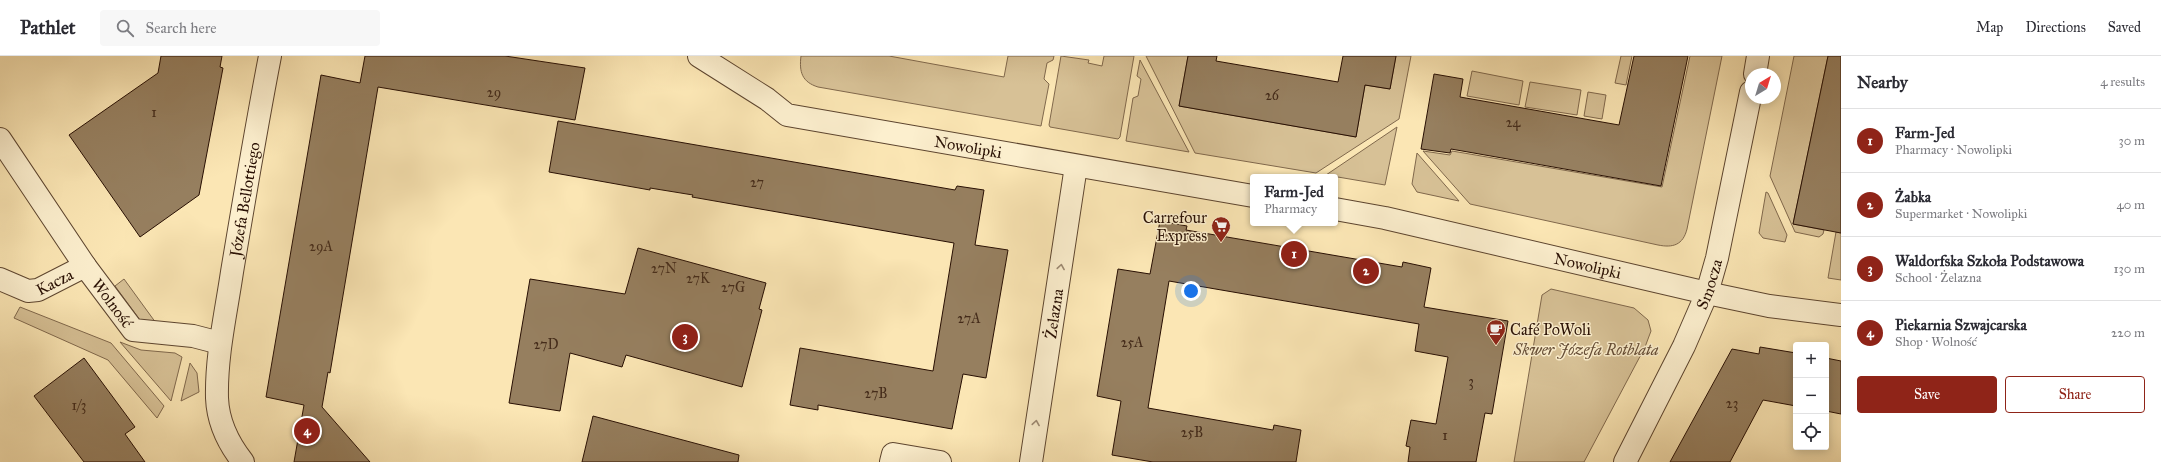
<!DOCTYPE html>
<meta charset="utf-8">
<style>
body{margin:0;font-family:"IM FELL Great Primer",serif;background:#f7f7f7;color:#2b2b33}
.controls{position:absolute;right:12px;bottom:12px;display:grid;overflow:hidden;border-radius:4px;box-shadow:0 2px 10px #0003}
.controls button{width:36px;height:36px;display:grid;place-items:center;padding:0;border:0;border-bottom:1px solid #e1e1e2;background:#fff;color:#2b2b33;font:20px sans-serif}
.compass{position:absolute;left:1745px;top:12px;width:36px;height:36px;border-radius:50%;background:#fff;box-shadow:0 2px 10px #0003;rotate:38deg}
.you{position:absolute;left:1191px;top:235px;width:14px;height:14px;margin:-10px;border:3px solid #fff;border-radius:50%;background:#1a73e8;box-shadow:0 0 0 6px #1a73e833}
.badge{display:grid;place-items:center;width:26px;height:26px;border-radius:50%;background:#8f2418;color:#fff;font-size:13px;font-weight:700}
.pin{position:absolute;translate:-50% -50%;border:2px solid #fff;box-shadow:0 1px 4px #0006}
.popup{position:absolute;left:1250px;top:118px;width:88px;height:52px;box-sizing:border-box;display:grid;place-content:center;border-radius:4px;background:#fff;filter:drop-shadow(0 1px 3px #0005);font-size:13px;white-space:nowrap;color:#7c7c81}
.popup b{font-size:15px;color:#2b2b33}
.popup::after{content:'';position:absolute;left:50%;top:100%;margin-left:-8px;border:8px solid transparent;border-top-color:#fff}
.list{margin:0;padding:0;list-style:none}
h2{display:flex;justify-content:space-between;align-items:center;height:52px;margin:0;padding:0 16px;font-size:17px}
h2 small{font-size:13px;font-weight:400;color:#7c7c81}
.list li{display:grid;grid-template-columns:26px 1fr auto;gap:12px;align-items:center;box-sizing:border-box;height:64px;padding:0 16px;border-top:1px solid #e1e1e2}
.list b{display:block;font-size:15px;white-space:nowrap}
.list p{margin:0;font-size:13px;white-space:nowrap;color:#7c7c81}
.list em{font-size:13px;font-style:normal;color:#7c7c81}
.actions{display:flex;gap:8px;padding:12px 16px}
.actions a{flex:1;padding:9px 0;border:1px solid #8f2418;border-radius:4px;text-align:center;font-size:14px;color:#8f2418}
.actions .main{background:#8f2418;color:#fff}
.icon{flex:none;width:22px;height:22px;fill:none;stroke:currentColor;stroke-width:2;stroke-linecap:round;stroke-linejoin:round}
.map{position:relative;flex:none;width:1841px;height:406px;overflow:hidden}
header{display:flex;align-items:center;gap:24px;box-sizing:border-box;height:56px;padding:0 20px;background:#fff;border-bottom:1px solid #e1e1e2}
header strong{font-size:19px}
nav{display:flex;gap:22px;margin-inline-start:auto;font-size:14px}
.search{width:280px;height:36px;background:#f7f7f7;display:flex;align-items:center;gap:10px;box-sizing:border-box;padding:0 14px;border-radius:4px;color:#7c7c81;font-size:15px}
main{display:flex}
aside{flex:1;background:#fff}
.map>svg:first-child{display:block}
.green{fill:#d7c196;stroke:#80684c}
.building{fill:#967f5f;stroke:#280f03}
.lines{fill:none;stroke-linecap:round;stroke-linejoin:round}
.minor-casing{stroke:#5d452f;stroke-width:24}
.minor{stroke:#fcefce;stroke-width:22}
.oneway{stroke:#9d8a73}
.labels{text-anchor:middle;stroke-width:3;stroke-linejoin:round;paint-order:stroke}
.number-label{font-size:14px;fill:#442b1a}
.street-label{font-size:16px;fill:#280f03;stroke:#fcefce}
.poi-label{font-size:16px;fill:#280f03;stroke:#fcefce;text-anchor:end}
.park-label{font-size:16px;font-style:italic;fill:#654d36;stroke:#fcefce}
</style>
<header>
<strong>Pathlet</strong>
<div class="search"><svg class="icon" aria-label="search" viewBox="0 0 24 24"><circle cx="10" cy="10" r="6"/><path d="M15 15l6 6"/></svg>Search here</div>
<nav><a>Map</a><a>Directions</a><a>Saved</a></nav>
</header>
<main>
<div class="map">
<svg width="1841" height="406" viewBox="0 0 1841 406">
<rect width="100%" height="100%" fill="#fbe6b4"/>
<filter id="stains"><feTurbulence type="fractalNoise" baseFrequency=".005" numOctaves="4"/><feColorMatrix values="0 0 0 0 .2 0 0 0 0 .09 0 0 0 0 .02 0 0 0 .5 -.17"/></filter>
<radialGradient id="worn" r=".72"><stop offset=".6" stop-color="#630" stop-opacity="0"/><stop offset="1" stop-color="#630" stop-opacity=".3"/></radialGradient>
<g class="green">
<path d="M801 0H889L1004 21 1008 0H1054L1053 4 1047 7 1044 23 1049 28 1041 70 818 31C802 26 799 16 801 0Z"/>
<path d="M1061 0 1089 4 1088 7 1102 10 1104 0H1134L1120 81 1118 83 1050 71 1049 69Z"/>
<path d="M1146 0H1188L1179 50 1356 81 1365 29 1390 33 1396 0H1411L1399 63 1316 117 1195 97Z"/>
<path d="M1621 0H1632L1626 29 1615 27Z"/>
<path d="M1690 0H1722L1687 173C1683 189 1673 192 1658 189L1470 148 1423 95 1450 99 1452 95 1662 131Z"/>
<path d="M1794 0H1828L1793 168 1824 174 1823 178 1819 181 1795 176 1770 120Z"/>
<path d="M1140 4 1189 96 1126 85 1133 42 1138 40 1141 23 1137 20Z"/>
<path d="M1472 15 1523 25 1519 49 1467 40Z"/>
<path d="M1530 26 1581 34 1577 59 1525 51Z"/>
<path d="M1588 36 1606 39 1602 63 1584 60Z"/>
<path d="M1397 71 1385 129 1326 119Z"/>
<path d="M1417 97 1459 145 1417 136 1412 128Z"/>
<path d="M1766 136 1768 137 1787 179 1785 186 1763 182 1759 177Z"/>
<path d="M1836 176 1841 177V224L1828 222Z"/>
<path d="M124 223 156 267 140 264 115 230Z"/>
<path d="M1551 233 1634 252 1648 264 1651 275 1645 291 1584 406H1514L1542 239Z"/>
<path d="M20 251 111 287 164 350 157 362 108 304 14 262Z"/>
<path d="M120 286 141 294 175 297 182 301 171 345Z"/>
<path d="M190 307 197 317 199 336 181 345Z"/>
</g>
<g class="building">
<path d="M161 0H222L220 11 223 12 199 139 140 181 69 79 158 17Z"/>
<path d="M365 0H505L585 12 575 64 378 31 330 317 328 316 322 351 370 406H294L304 349 266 341 321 19 360 27Z"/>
<path d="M1188 0H1217L1216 5 1338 26 1343 0H1396L1390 33 1365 29 1356 81 1179 50Z"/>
<path d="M1634 0H1688L1661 130 1451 93 1450 97 1421 93 1434 18 1463 23 1460 41 1619 69Z"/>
<path d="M1828 0H1841V177L1793 168Z"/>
<path d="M558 65 955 134 957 130 984 134 975 189 1008 194 986 322 963 318 952 373 818 349V354L790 349 800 292 933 315 954 187 692 141 693 139 650 132V134L549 116Z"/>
<path d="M1160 165 1187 170 1186 174 1402 211 1403 206 1431 212 1424 251 1508 265 1492 358 1485 357 1476 406H1408L1410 391 1406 390 1411 364 1436 368 1448 301 1415 295 1419 268 1169 225 1148 352 1273 374 1274 369 1301 374 1296 406H1153L1112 399 1121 345 1097 340 1118 213 1150 218Z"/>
<path d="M638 192 766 227 759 253 762 254 742 331 626 299 622 311 570 297 560 355 509 347 530 223 625 238Z"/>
<path d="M1760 291 1796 297V350L1763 344 1730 406H1670L1732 293 1759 298Z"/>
<path d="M84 302 135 371 125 378 145 406H84L34 340Z"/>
<path d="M1826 302 1841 305V358L1826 355Z"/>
<path d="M593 360 739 399 738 406H582Z"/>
</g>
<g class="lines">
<defs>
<g id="minor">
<path id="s1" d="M699 0 767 43 787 59 1253 140"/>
<path d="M1755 18 1758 0"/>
<path id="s2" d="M0 83 85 210 133 274 193 280 220 287"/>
<path id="s3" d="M1335 153 1385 162 1707 237 1769 250 1841 259"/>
<path id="s4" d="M0 223 28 235 38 234 85 210"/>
<path id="s5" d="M243 406C228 387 218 367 217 342 216 300 226 257 232 216 244 144 256 72 270 0"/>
<path d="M891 406 893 398 940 406"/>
<path id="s6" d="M1031 406 1076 110"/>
<path id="s7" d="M1625 406 1684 290 1707 237 1717 202 1751 36"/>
</g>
</defs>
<use href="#minor" class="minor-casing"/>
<use href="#minor" class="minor"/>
</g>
<defs><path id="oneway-chevron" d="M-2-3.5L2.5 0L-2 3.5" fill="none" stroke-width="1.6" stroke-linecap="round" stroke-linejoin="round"/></defs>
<g class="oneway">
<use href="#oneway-chevron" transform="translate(1061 211) rotate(-81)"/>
<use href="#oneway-chevron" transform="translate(1036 367) rotate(-81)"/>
</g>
<defs>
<symbol id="supermarket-pin" viewBox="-11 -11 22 30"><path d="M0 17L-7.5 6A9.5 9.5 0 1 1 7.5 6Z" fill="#8f2418" stroke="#fcefce"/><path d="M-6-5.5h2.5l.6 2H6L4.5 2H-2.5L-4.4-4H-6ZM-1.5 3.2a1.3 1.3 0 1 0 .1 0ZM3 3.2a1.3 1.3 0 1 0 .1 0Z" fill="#fff"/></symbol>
<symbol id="cafe-pin" viewBox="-11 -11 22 30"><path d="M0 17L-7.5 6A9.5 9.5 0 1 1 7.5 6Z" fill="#8f2418" stroke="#fcefce"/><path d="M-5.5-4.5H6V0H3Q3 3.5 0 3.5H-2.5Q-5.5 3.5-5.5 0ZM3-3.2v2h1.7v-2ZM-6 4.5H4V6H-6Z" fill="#fff"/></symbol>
</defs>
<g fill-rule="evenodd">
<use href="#supermarket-pin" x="1210" y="159" width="22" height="30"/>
<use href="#cafe-pin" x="1485" y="262" width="22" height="30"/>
</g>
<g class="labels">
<g class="number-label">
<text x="494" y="41">29</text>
<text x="1272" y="44">26</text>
<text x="154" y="61">1</text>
<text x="1513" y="71">24</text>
<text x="757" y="131">27</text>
<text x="321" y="195">29A</text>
<text x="664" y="217">27N</text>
<text x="698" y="227">27K</text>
<text x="733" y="236">27G</text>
<text x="969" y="267">27A</text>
<text x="1132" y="291">25A</text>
<text x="546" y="293">27D</text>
<text x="1471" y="330">3</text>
<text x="876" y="342">27B</text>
<text x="1732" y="352">23</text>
<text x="79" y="354">1/3</text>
<text x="1192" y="381">25B</text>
<text x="1445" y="384">1</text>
</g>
<g class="street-label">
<text dy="6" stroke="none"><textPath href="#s1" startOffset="290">Nowolipki</textPath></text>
<text dy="6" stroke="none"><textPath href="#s5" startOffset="271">Józefa Bellottiego</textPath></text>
<text dy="6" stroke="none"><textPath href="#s3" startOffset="259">Nowolipki</textPath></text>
<text dy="6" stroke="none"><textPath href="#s4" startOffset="59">Kacza</textPath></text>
<text dy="6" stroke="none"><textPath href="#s7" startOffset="197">Smocza</textPath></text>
<text dy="6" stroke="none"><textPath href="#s2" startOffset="199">Wolność</textPath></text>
<text dy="6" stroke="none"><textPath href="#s6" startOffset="150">Żelazna</textPath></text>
</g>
<g class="poi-label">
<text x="1207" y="167">Carrefour<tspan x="1207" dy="18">Express</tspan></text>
<text x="1510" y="279" text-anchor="start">Café PoWoli</text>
</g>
<g class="park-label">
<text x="1586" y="299">Skwer Józefa Rotblata</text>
</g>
</g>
<rect width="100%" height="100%" filter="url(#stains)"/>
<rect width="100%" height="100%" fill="url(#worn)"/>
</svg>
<div class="controls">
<button>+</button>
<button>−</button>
<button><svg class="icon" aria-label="locate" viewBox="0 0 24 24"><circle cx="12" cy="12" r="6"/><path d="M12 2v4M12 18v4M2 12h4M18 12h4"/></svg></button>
</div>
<svg class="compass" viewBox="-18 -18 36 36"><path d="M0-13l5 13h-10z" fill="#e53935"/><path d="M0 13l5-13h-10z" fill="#7c7c81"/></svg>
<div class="you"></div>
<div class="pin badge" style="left:1294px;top:198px">1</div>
<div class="popup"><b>Farm-Jed</b>Pharmacy</div>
<div class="pin badge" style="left:1366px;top:215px">2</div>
<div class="pin badge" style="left:685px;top:281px">3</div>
<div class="pin badge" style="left:307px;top:375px">4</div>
</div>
<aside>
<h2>Nearby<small>4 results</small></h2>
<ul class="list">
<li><span class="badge">1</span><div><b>Farm-Jed</b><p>Pharmacy · Nowolipki</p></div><em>30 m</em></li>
<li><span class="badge">2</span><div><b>Żabka</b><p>Supermarket · Nowolipki</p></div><em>40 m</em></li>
<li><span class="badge">3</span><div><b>Waldorfska Szkoła Podstawowa</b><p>School · Żelazna</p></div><em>130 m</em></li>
<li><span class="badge">4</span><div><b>Piekarnia Szwajcarska</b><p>Shop · Wolność</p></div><em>220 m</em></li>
</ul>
<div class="actions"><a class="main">Save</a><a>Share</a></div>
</aside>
</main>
